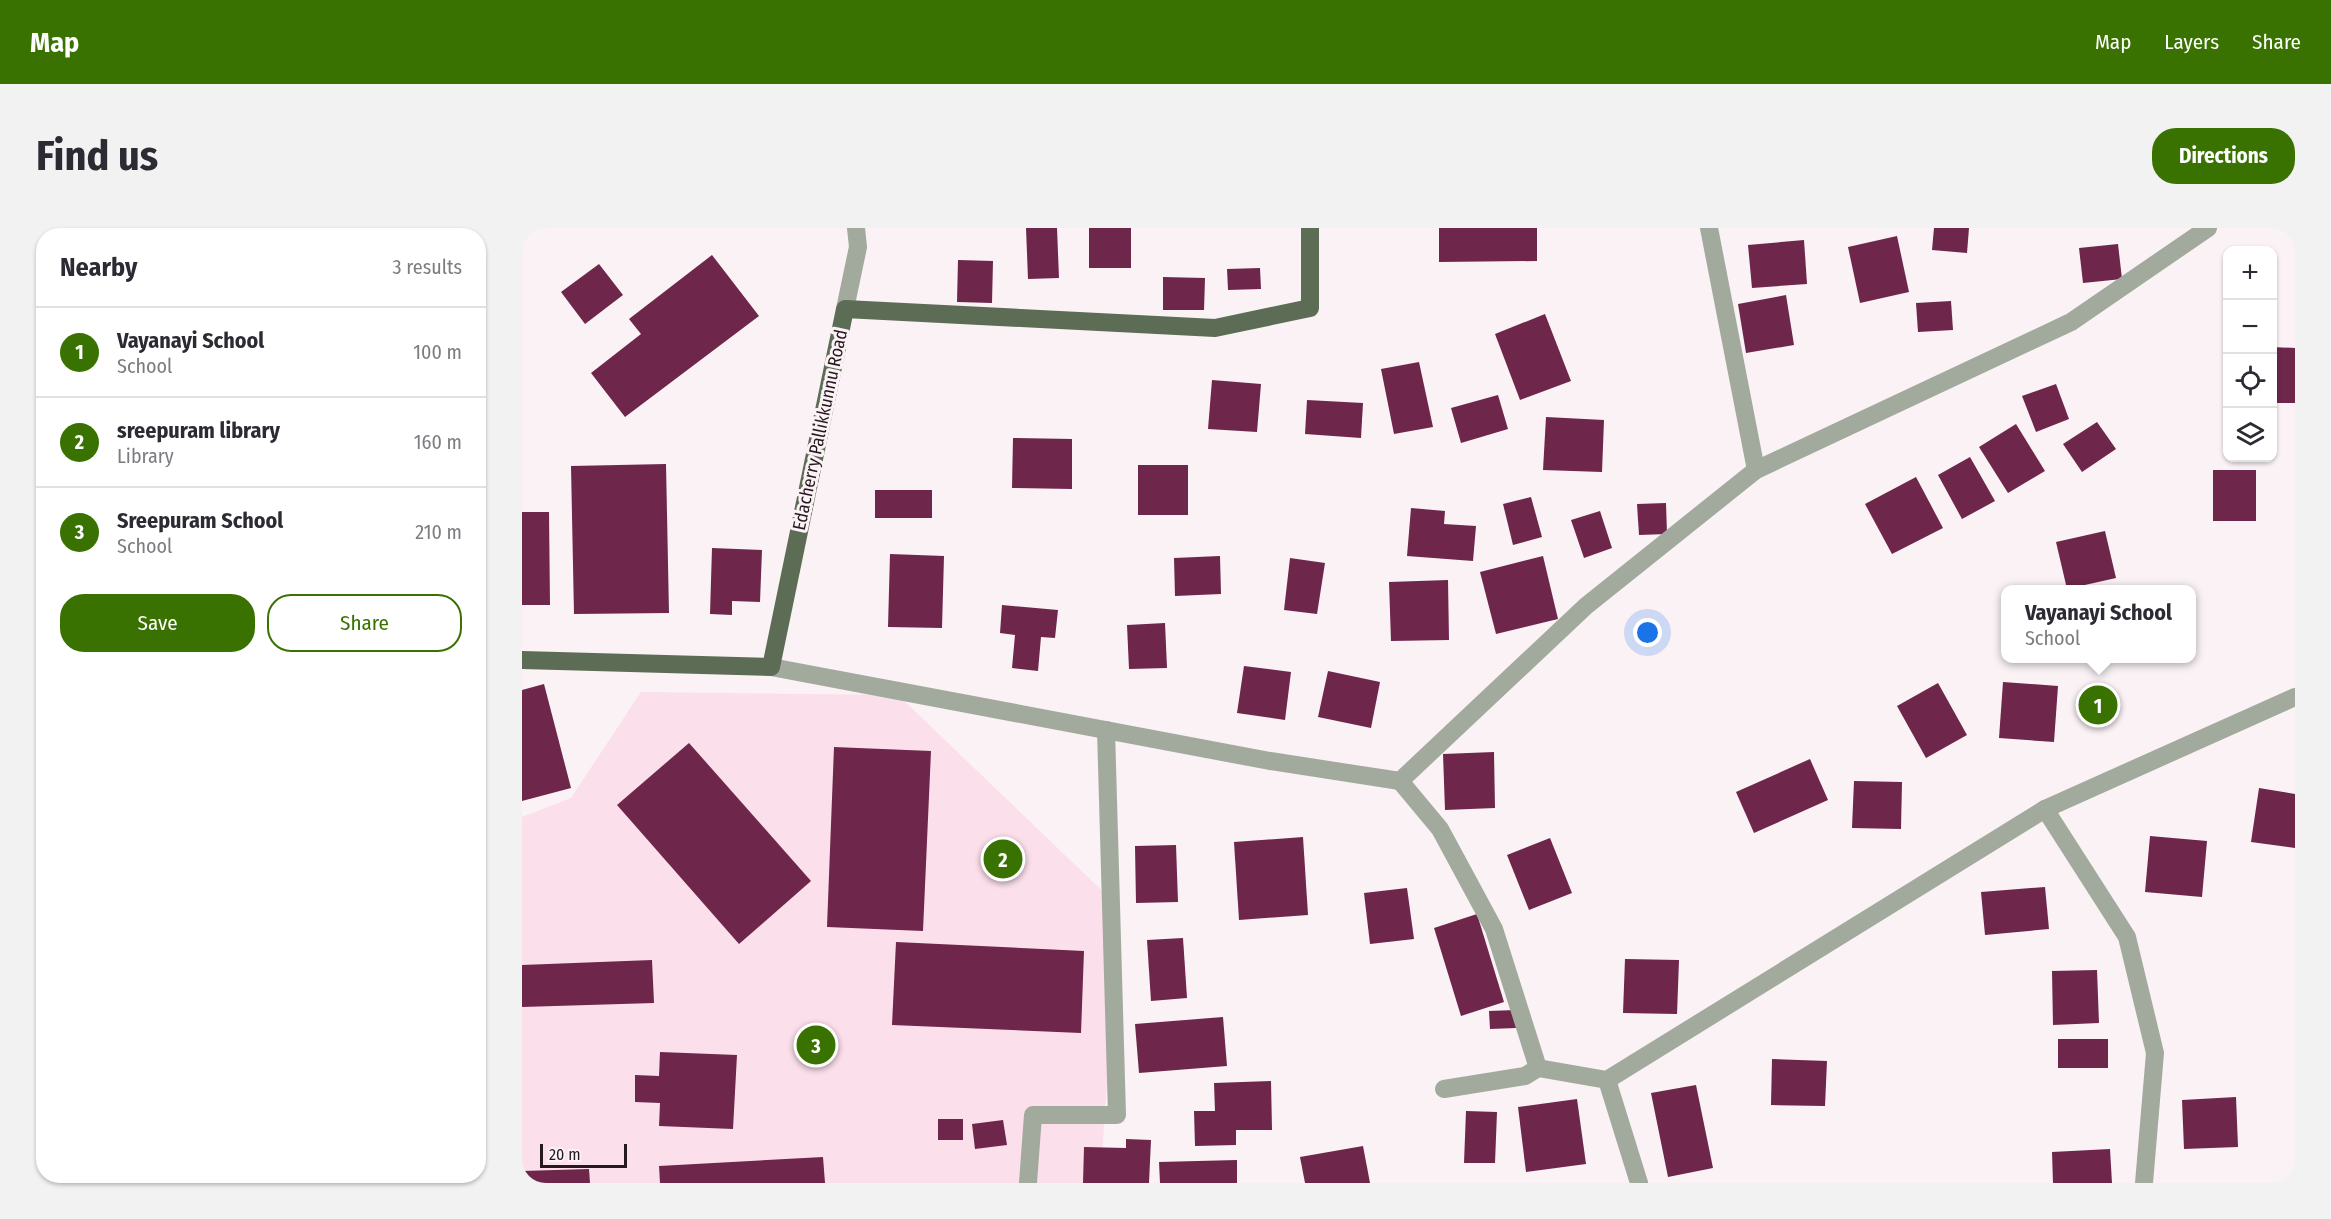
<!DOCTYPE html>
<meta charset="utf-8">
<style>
body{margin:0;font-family:"Fira Sans Condensed",sans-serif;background:#f2f2f3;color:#2b2b33}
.controls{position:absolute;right:18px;top:18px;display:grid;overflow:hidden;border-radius:12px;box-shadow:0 2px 4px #0004}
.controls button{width:54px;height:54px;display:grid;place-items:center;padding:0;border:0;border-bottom:2px solid #e1e1e2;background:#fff;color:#2b2b33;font:30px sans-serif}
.scale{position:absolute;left:18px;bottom:15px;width:87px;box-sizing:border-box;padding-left:6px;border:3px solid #25181e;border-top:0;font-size:16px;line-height:21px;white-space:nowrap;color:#25181e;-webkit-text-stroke:4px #faf2f5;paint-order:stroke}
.you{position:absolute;left:1126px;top:405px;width:21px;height:21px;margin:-15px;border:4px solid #fff;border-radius:50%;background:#1a73e8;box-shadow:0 0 0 9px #1a73e833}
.badge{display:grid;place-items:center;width:39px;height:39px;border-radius:50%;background:#397200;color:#fff;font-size:20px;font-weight:700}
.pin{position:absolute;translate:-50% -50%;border:3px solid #fff;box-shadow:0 2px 6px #0006}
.popup{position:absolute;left:1479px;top:357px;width:195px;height:78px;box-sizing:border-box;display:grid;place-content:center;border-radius:12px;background:#fff;filter:drop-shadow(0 2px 4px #0005);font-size:20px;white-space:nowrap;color:#7c7c81}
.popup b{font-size:22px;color:#2b2b33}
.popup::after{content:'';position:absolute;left:50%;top:100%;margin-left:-12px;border:12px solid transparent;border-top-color:#fff}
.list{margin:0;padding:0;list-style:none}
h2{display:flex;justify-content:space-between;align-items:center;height:78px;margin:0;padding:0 24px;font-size:26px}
h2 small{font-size:20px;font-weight:400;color:#7c7c81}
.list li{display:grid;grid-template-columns:39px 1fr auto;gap:18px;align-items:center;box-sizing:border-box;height:90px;padding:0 24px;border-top:2px solid #e1e1e2}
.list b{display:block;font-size:22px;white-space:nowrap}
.list p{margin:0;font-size:20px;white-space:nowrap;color:#7c7c81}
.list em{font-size:20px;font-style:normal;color:#7c7c81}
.actions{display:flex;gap:12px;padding:18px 24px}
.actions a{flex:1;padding:14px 0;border:2px solid #397200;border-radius:24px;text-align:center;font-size:21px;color:#397200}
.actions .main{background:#397200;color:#fff}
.icon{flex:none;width:33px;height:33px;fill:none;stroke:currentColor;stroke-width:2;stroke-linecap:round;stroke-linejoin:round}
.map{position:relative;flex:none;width:1773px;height:955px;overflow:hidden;border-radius:24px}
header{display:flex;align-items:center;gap:36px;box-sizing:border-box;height:84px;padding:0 30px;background:#397200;color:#fff}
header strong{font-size:28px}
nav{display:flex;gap:33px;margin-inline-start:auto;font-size:21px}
.intro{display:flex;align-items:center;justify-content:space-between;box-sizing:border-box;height:144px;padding:0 36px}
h1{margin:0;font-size:42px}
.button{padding:15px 27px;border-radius:24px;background:#397200;color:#fff;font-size:21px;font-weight:700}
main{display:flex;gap:36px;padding:0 36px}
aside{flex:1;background:#fff;border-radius:24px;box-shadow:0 2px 4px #0004}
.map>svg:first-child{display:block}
.built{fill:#fbdfea}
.building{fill:#6e264a}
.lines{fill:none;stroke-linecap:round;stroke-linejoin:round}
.minor{stroke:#a1aa9d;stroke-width:18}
.major{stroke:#5d6c55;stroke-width:18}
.labels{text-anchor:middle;stroke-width:6;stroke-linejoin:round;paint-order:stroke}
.street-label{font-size:18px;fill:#25181e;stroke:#faf2f5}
</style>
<header>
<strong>Map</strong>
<nav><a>Map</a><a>Layers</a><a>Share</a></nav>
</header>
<div class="intro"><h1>Find us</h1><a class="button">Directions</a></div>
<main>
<aside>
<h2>Nearby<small>3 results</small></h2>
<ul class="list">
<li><span class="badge">1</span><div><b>Vayanayi School</b><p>School</p></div><em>100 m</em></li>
<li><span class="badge">2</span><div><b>sreepuram library</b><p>Library</p></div><em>160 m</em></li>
<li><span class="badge">3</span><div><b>Sreepuram School</b><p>School</p></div><em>210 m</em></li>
</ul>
<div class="actions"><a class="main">Save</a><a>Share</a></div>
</aside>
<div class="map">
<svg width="1773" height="955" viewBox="0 0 1773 955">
<rect width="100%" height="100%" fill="#faf2f5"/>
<path class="built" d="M119 464 376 467 597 679 578 955H0V589L49 570Z"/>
<g class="building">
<path d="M504 0H535L537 50 506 51Z"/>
<rect x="567" y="0" width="42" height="40"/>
<path d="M917 0H1015V33L917 34Z"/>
<path d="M1412 0H1447L1445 25 1410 22Z"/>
<path d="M1375 8 1387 64 1338 75 1326 19Z"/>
<path d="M1282 12 1285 56 1230 60 1226 17Z"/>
<path d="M1596 16 1600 51 1561 55 1557 20Z"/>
<path d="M190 27 237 88 103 189 69 145 119 106 107 91Z"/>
<path d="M436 32 471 33 470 75 435 74Z"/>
<path d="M77 36 101 67 63 96 39 64Z"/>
<path d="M738 40 739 61 706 62 705 41Z"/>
<path d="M641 49 683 50 682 82H641Z"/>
<path d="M1264 67 1272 117 1224 125 1216 76Z"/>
<path d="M1429 73 1431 102 1396 104 1394 75Z"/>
<path d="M1023 86 1049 153 998 172 973 106Z"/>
<path d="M1750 119 1773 120V175H1750Z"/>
<path d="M897 134 911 199 872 206 859 141Z"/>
<path d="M690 152 739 156 735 204 686 201Z"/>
<path d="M1534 156 1547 191 1514 204 1500 168Z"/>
<path d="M976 167 986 201 939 215 929 180Z"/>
<path d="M785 172 841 175 839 210 783 206Z"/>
<path d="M1024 189 1082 192 1080 244 1021 242Z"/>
<path d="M1575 194 1594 221 1560 244 1541 216Z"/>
<path d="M1494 196 1523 243 1486 265 1457 219Z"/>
<path d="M491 210 550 211V261L490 260Z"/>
<path d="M1448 229 1473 273 1440 291 1416 247Z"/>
<path d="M144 236 147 385 52 386 49 238Z"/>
<rect x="616" y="237" width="50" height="50"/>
<rect x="1691" y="242" width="43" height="51"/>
<path d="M1394 249 1421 300 1370 326 1343 276Z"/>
<rect x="353" y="262" width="57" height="28"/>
<path d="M1009 269 1020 309 991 317 981 276Z"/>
<path d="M1144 275 1145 306 1117 307 1115 276Z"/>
<path d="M889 280 923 283 922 296 954 298 951 333 885 328Z"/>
<path d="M1078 283 1090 320 1062 330 1049 292Z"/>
<path d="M0 284H27L28 377H0Z"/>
<path d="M1583 303 1594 350 1545 361 1534 314Z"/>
<path d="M190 320 240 322 238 374 210 373V387L188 386Z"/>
<path d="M368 326 422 328 420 400 366 399Z"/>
<path d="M698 328 699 366 653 368 652 330Z"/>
<path d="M1021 328 1036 391 974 406 958 344Z"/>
<path d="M768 330 803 335 795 386 762 382Z"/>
<path d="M926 352 927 412 869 413 867 354Z"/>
<path d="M480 377 536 382 533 410 519 409 516 443 490 440 493 407 478 405Z"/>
<path d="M643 395 645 440 607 441 605 397Z"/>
<path d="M722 438 769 444 763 492 715 485Z"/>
<path d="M806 443 858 454 849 500 796 489Z"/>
<path d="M1481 454 1536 458 1532 514 1477 510Z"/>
<path d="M1416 455 1445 507 1404 530 1375 478Z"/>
<path d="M22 456 49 560 0 573V462Z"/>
<path d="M167 515 289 653 217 716 95 577Z"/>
<path d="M312 519 409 523 401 703 305 699Z"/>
<path d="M972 524 973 580 923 582 921 526Z"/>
<path d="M1288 531 1306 572 1232 605 1214 564Z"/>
<path d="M1332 553 1380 554 1379 601 1330 600Z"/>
<path d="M1737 560 1773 566V620L1729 614Z"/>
<path d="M1628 608 1685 613 1680 669 1623 664Z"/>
<path d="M781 609 786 687 717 692 712 614Z"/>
<path d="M1028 610 1050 665 1007 682 985 627Z"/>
<path d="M654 617 656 674 614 675 613 618Z"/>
<path d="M1523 659 1527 701 1463 707 1459 664Z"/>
<path d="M885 660 892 711 848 716 842 665Z"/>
<path d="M955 686 982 774 939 788 912 700Z"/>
<path d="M661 710 665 770 629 773 625 712Z"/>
<path d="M374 714 562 723 559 805 370 797Z"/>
<path d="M1103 731 1157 732 1155 786 1101 785Z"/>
<path d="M130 732 132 775 0 779V737Z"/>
<path d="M1575 742 1577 795 1531 797 1530 743Z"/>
<path d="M993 782 994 800 968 801 967 783Z"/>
<path d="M701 789 705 838 617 845 613 796Z"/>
<rect x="1536" y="811" width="50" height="29"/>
<path d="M138 824 215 827 211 901 137 898 138 875 113 874V847L137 848Z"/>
<path d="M1250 831 1305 833 1303 878 1249 877Z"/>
<path d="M749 853 750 902H714V917L673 918 672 883H693L692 855Z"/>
<path d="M1174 857 1191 940 1146 949 1129 865Z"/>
<path d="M1714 869 1716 919 1662 921 1660 872Z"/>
<path d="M1055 871 1064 936 1004 944 996 879Z"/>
<path d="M944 883 975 884 973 935H942Z"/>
<rect x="416" y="891" width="25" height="21"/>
<path d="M481 892 485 917 453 921 450 896Z"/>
<path d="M604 911 629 912 627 955H561L562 919 604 920Z"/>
<path d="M841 918 848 955H783L778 929Z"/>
<path d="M1588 921 1590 955H1531L1530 924Z"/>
<path d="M301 929 303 955H138L137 938Z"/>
<path d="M715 932V955H638L637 934Z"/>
<path d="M67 941 68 955H0V943Z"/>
</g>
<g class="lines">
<g class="minor">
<path d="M323 81 336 19 334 0"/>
<path d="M1234 242 1549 94 1686 0"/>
<path d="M249 439 748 533 878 553 1064 378 1234 242 1187 0"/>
<path d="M878 553 918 601 972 701 1016 840 1085 852 1117 955"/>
<path d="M1523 581 1773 469"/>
<path d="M1085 852 1523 581 1605 709 1633 825 1622 955"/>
<path d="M922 861 1003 848 1016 840"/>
<path d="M506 955 511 887H595L584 502"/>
</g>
<path class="major" d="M0 432 249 439 323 81 693 100 788 80V0"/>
</g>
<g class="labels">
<g class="street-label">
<text transform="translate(298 202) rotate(-78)" y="6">Edacherry Pallikkunnu Road</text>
</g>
</g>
</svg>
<div class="controls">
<button>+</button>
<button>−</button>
<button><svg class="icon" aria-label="locate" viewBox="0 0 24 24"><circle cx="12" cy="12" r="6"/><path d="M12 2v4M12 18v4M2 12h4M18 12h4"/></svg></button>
<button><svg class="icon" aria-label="layers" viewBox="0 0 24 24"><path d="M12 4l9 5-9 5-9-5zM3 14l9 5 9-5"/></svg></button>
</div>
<div class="scale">20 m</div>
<div class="you"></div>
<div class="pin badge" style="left:1576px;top:477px">1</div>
<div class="popup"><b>Vayanayi School</b>School</div>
<div class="pin badge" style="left:481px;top:631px">2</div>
<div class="pin badge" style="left:294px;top:817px">3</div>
</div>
</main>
